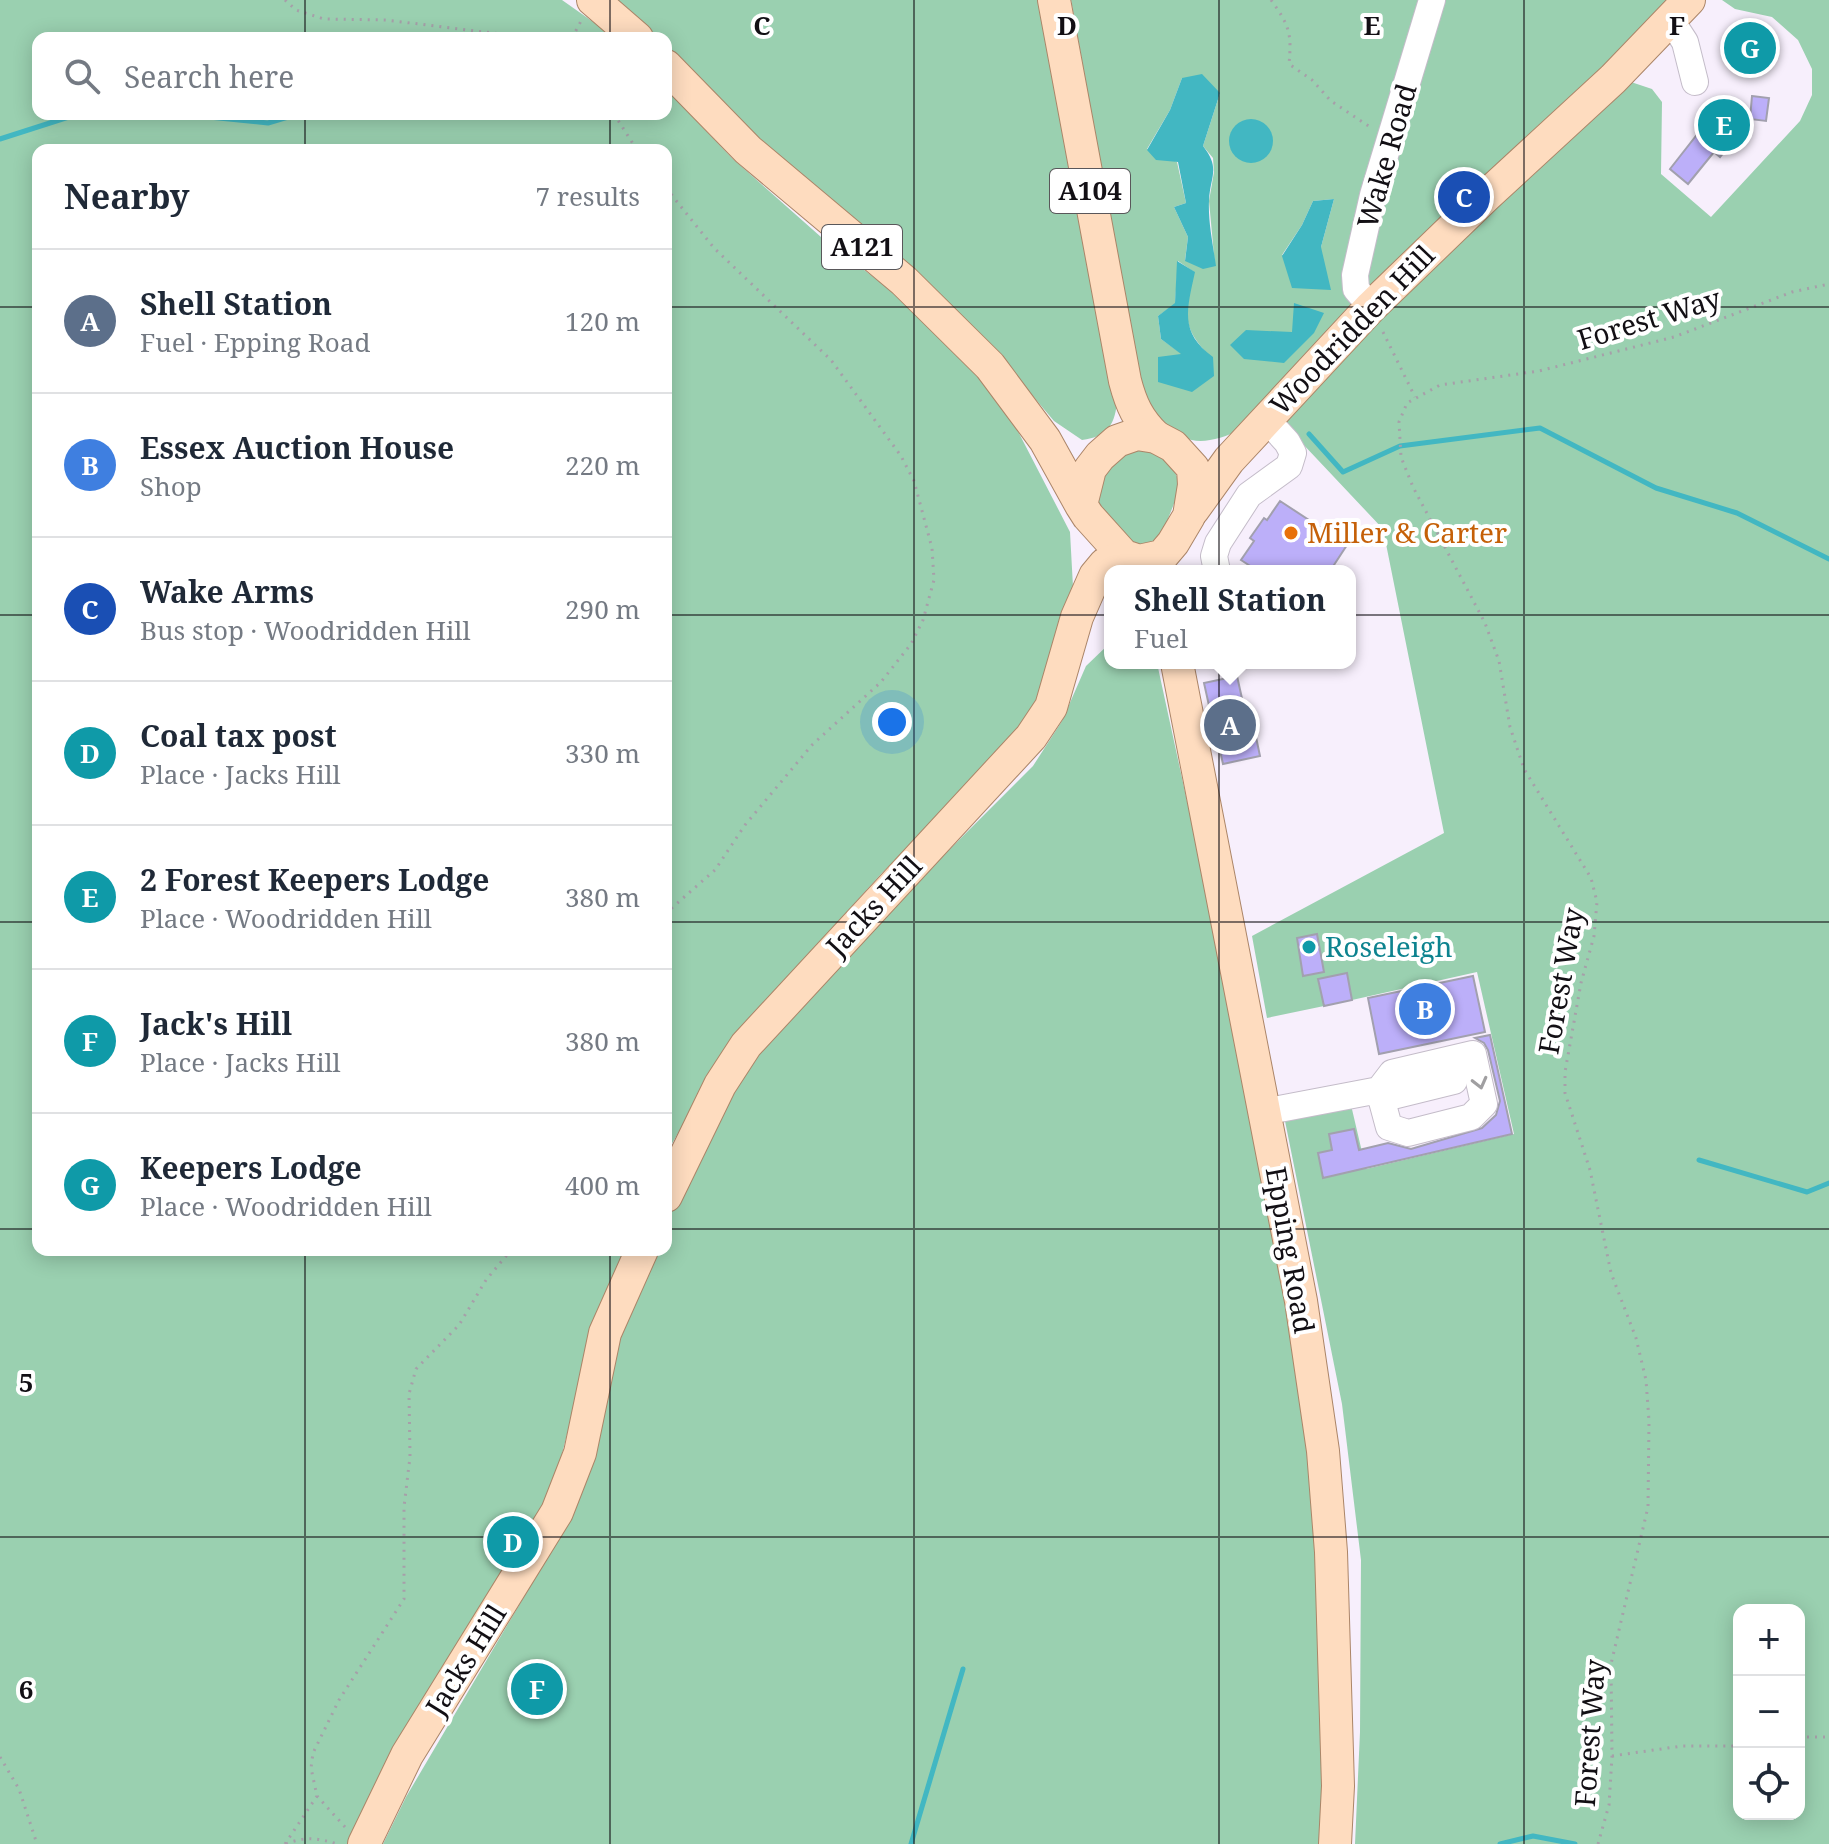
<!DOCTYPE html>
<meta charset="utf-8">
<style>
body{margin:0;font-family:"Noto Serif",serif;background:#f2f2f3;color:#1f2937}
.controls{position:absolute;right:24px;bottom:24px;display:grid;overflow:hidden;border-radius:16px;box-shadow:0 4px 20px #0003}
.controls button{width:72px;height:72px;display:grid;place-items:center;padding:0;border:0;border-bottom:2px solid #e0e1e3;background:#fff;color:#1f2937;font:40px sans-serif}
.you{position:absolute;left:892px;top:722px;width:28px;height:28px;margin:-20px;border:6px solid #fff;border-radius:50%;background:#1a73e8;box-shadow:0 0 0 12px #1a73e833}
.badge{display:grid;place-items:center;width:52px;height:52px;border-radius:50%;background:#704f26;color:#fff;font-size:26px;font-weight:700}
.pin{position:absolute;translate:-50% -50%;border:4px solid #fff;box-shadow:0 2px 8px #0006}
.popup{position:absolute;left:1104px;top:565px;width:252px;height:104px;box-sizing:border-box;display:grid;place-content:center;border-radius:16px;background:#fff;filter:drop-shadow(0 2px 6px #0005);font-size:26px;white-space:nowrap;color:#747a83}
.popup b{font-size:30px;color:#1f2937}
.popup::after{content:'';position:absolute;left:50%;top:100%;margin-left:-16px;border:16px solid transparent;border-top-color:#fff}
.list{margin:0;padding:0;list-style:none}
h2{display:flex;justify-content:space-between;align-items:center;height:104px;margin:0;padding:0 32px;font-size:34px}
h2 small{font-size:26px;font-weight:400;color:#747a83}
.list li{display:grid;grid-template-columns:52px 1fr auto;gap:24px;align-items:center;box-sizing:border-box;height:144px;padding:0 32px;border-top:2px solid #e0e1e3}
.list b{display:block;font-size:30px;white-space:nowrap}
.list p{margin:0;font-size:26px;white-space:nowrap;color:#747a83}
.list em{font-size:26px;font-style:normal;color:#747a83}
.icon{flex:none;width:44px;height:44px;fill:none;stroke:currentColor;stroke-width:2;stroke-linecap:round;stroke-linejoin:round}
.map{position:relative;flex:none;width:1829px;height:1844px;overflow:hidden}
.search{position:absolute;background:#fff;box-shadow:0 4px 20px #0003;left:32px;top:32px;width:640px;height:88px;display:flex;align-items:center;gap:20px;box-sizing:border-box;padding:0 28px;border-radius:16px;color:#747a83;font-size:30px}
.panel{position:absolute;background:#fff;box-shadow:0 4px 20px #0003;left:32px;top:144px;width:640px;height:1112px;border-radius:16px}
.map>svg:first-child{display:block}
.green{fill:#9ad0b0;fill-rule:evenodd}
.water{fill:#42b7c2}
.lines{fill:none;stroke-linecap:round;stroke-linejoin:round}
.stream{stroke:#42b7c2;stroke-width:5}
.building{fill:#bcaff9;stroke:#a2a0ae;stroke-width:2}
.minor-casing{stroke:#c4bcc9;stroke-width:28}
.major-casing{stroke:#ab8568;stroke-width:34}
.path{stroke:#a69fa9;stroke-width:3;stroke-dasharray:2 6;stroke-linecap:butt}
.minor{stroke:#fff;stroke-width:26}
.major{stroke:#fedcbf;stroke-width:32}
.oneway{stroke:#a09fa1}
.grid{fill:none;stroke:#120f14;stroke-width:2;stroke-opacity:0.55}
.food-dot{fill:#e8710a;stroke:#fff;stroke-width:3}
.culture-dot{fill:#0f9aa8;stroke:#fff;stroke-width:3}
.labels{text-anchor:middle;stroke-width:8;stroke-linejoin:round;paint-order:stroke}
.shield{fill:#fff;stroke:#59575a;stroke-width:2}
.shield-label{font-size:26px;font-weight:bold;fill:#120f14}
.street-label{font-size:28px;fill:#120f14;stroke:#fff}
.food-label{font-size:28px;fill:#c56008;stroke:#fff;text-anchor:start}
.culture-label{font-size:28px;fill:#0d838f;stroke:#fff;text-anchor:start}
.grid-label{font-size:26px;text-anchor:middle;font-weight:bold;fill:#120f14;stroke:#fff;stroke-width:8;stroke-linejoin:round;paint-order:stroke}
</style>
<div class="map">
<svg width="1829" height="1844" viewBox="0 0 1829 1844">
<rect width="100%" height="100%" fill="#f7effc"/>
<g class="green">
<path d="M0 0H562L616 38H38V114H666V89L732 158 821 237 910 305 990 377 1070 532 1073 587 1035 708 1008 746 881 874 733 1038 666 1154V150H38V1250H625L595 1323 557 1474 526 1540 351 1844H0Z"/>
<path d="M605 0H1044L1117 399C1116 423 1108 437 1082 440L1054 421 986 341 666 57V38H646Z"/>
<path d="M1071 0H1678L1243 428C1194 454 1167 440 1142 392ZM1182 78 1220 93 1203 146 1213 158 1214 172 1209 201 1215 266 1185 260 1188 237 1174 207 1186 203 1177 162 1147 149 1170 110ZM1334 199 1321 247 1282 255 1302 225 1313 201ZM1178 261 1194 272C1187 307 1179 323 1205 351L1158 382 1182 354 1161 339 1158 316 1175 304Z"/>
<path d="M1722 0H1829V1844H1355L1360 1732 1361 1560 1342 1404 1285 1121 1351 1105 1366 1169 1514 1134 1477 972 1352 1000 1347 974 1318 980 1324 1006 1267 1018 1252 936 1444 833 1383 529 1284 424 1426 270 1631 82 1652 89 1662 102 1661 174 1711 217 1800 121 1812 95V69L1798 40 1772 17 1735 9ZM1739 1610H1799V1814H1739Z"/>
<path d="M1143 441 1172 466 1179 481V491L1160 539 1140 550 1093 513 1100 466Z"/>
<path d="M1110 643V663H1157L1187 801 1230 973 1311 1413 1323 1579V1844H383L406 1797 571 1517 619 1330 654 1250H666V1222L722 1110 768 1040 832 967 1033 766 1062 721 1086 666Z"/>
</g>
<g class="water">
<path d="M1202 74 1220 93 1203 146C1221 169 1210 176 1209 201 1208 222 1213 245 1216 266L1203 269 1185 261 1188 237 1174 207 1186 203 1178 162 1156 160 1147 150 1170 110 1182 78Z"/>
<circle cx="1251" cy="141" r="22"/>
<path d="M1334 199 1321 247 1331 290 1292 288 1282 256 1302 225 1313 201Z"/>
<path d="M1177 261 1195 272C1187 309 1179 332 1213 357L1214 376 1192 392 1158 382V357L1181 354 1161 339 1158 316 1175 303Z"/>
<path d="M1294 303 1324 313 1314 333 1284 363 1244 359 1230 345 1246 330 1292 332Z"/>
</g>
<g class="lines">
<g class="stream">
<path d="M179 114 268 123 298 114"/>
<path d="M0 139 78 114"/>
<path d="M1309 434 1343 472 1400 446 1540 428 1656 488 1737 513 1829 559"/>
<path d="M1699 1160 1807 1192 1829 1183"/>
<path d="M911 1844 963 1669"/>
<path d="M1500 1844 1533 1836 1575 1844"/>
</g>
</g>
<g class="building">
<path d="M1731 30 1771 33 1769 56 1756 55 1754 69 1738 68 1740 53 1729 52Z"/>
<path d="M1752 96 1769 98 1766 121 1750 119Z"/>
<path d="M1721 104 1747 124 1720 157 1714 152 1688 184 1670 169Z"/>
<path d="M1280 501 1347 545 1330 571H1258L1241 560 1254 541 1250 538 1264 518 1267 520Z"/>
<path d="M1237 676 1245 712 1237 713 1243 740 1256 737 1260 756 1223 764 1219 746 1225 744 1220 717 1212 719 1204 683Z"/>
<path d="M1317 934 1324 972 1303 976 1297 938Z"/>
<path d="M1347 973 1352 1000 1324 1006 1318 979Z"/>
<path d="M1473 976 1485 1032 1379 1054 1368 998Z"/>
<path d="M1490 1035 1512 1134 1323 1178 1318 1153 1332 1150 1329 1134 1354 1129 1359 1150 1388 1143 1411 1149 1482 1128 1496 1115 1500 1101 1488 1050 1484 1043 1475 1038Z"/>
</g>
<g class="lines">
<defs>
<g id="minor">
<path d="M1670 19 1685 42 1695 82"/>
<path d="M1371 307 1356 289 1355 275 1373 195 1432 0"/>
<path d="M1217 571 1214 556 1218 543 1249 495 1289 466 1293 453 1287 442 1266 419"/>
<path d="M1381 1099 1454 1081 1450 1060"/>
<path d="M1264 1112 1379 1090 1392 1073 1473 1054 1484 1104 1471 1117 1408 1133 1389 1127 1379 1090"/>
</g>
<g id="major">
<path d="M593 0 637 38"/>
<path d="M1054 0 1125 381C1131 404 1138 420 1156 437"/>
<path d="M666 66 748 150 904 281 990 366 1045 440 1081 505 1088 516 1124 556 1139 561 1162 556 1173 543 1189 516 1194 485 1193 468 1173 446 1156 437 1137 434 1117 441 1100 456 1090 469 1081 505"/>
<path d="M1193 510 1229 460 1371 307 1486 196 1613 79 1689 0"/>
<path d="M1177 663 1301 1301 1323 1451 1331 1552 1338 1786 1335 1844"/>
<path d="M666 1196 720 1085 746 1045 1031 737 1051 707 1077 617 1095 576 1105 564 1124 556"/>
<path d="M364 1844 407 1755 557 1512 580 1453 605 1333 642 1250"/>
</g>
</defs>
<use href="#minor" class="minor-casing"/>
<use href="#major" class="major-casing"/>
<g class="path">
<path d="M285 0 296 10 324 19 386 20 533 38"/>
<path d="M1271 0C1289 25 1292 33 1289 64L1312 80 1331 101 1370 127"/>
<path d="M572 38 581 21"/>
<path d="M614 114 637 150"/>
<path d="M666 188 714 248 831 360 901 456 914 481 932 548 934 580 923 620 911 644 881 682 812 745 745 825 715 870 666 913"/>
<path d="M1383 332 1415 397"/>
<path d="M1799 1737H1829"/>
<path d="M1612 1756 1682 1746H1739"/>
<path d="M0 1757 19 1789 37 1844"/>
<path d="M345 1827 317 1796 311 1768 313 1753 339 1700 404 1599V1507L410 1457 409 1394 416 1369 459 1325 486 1280 511 1250"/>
<path d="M285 1844 317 1796"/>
<path d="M286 1844C305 1836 318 1838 337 1844"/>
<path d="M1598 1844 1609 1805 1612 1756 1611 1664 1648 1507 1649 1421 1646 1380 1636 1338 1611 1273 1590 1170 1565 1093V1072L1581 983 1594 936 1597 902 1591 878 1524 769 1510 727 1499 661 1485 623 1413 487 1401 457 1399 422 1407 403 1440 385 1539 371 1674 337 1792 292 1829 284"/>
</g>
<use href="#minor" class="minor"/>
<use href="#major" class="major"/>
</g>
<defs><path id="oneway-chevron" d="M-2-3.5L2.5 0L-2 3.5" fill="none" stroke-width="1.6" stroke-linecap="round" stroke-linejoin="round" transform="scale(2)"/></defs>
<use class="oneway" href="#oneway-chevron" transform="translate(1480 1083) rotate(76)"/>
<path class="grid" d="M305 0V38M610 0V38M914 0V1844M1219 0V1844M1524 0V1844M305 114V150M610 114V150M0 307H38M666 307H1829M0 615H38M666 615H1829M0 922H38M666 922H1829M0 1229H38M666 1229H1829M305 1250V1844M610 1250V1844M0 1537H1829"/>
<circle class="food-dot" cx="1291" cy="533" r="8"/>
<circle class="culture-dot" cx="1309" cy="947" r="8"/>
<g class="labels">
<g class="shield">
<rect x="1050" y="169" width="80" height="44" rx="6"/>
<rect x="822" y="225" width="80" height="44" rx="6"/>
</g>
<g class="shield-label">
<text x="1090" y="200">A104</text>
<text x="862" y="256">A121</text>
</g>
<g class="street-label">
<text transform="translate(1387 156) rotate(-74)" y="10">Wake Road</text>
<text transform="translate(1649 319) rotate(-17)" y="10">Forest Way</text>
<text transform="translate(1352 330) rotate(-46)" y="10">Woodridden Hill</text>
<text transform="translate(874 906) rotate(-47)" y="10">Jacks Hill</text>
<text transform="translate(1561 981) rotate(-80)" y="10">Forest Way</text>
<text transform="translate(1290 1250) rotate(80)" y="10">Epping Road</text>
<text transform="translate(466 1660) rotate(-58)" y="10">Jacks Hill</text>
<text transform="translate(1590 1733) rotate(-86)" y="10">Forest Way</text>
</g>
<g class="food-label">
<text x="1307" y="543">Miller &amp; Carter</text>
</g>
<g class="culture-label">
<text x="1325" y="957">Roseleigh</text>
</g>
</g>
<g class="grid-label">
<text x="762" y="35">C</text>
<text x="1067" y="35">D</text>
<text x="1372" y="35">E</text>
<text x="1677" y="35">F</text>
<text x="26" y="1392">5</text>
<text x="26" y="1699">6</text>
</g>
</svg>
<div class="controls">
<button>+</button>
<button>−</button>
<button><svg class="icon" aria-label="locate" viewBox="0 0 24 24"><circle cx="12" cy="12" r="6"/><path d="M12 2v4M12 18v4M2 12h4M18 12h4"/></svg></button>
</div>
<div class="you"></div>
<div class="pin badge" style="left:1230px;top:725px;background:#5c6f8a">A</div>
<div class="popup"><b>Shell Station</b>Fuel</div>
<div class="pin badge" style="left:1425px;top:1009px;background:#3f7fe0">B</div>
<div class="pin badge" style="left:1464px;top:197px;background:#1a4fb4">C</div>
<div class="pin badge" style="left:513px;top:1542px;background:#0f9aa8">D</div>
<div class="pin badge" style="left:1724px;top:125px;background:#0f9aa8">E</div>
<div class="pin badge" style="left:537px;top:1689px;background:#0f9aa8">F</div>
<div class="pin badge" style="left:1750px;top:48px;background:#0f9aa8">G</div>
<div class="search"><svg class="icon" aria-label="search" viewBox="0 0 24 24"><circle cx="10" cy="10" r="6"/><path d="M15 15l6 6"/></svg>Search here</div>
<section class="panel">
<h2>Nearby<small>7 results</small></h2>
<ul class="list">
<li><span class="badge" style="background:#5c6f8a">A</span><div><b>Shell Station</b><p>Fuel · Epping Road</p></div><em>120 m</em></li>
<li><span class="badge" style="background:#3f7fe0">B</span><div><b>Essex Auction House</b><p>Shop</p></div><em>220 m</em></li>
<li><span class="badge" style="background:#1a4fb4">C</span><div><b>Wake Arms</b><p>Bus stop · Woodridden Hill</p></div><em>290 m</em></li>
<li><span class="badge" style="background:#0f9aa8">D</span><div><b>Coal tax post</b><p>Place · Jacks Hill</p></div><em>330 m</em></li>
<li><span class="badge" style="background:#0f9aa8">E</span><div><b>2 Forest Keepers Lodge</b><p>Place · Woodridden Hill</p></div><em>380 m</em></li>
<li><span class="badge" style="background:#0f9aa8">F</span><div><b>Jack's Hill</b><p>Place · Jacks Hill</p></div><em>380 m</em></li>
<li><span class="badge" style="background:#0f9aa8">G</span><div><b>Keepers Lodge</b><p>Place · Woodridden Hill</p></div><em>400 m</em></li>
</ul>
</section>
</div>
